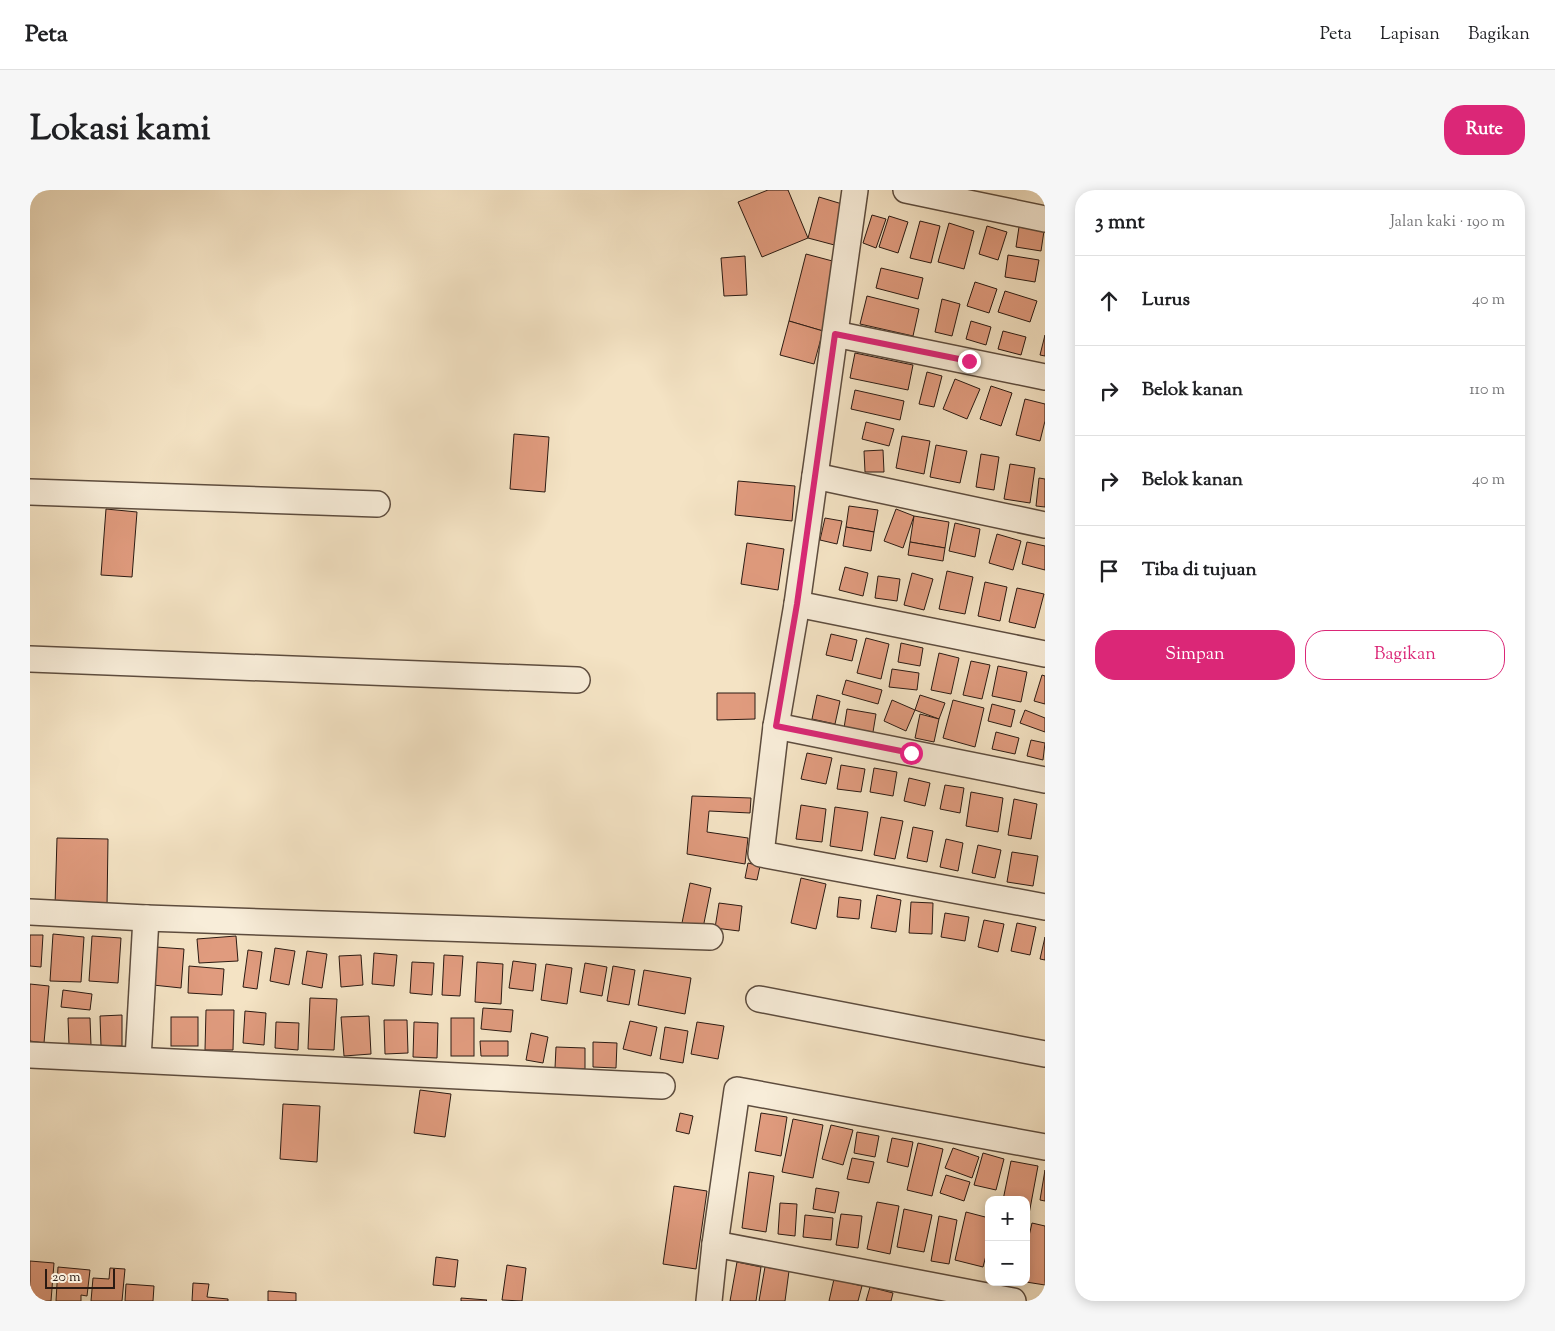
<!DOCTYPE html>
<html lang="id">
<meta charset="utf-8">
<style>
body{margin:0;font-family:"Sorts Mill Goudy",serif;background:#f6f6f6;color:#202124}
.controls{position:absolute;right:15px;bottom:15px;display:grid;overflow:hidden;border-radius:10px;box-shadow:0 2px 12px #0003}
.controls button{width:45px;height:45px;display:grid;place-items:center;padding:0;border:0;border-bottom:1px solid #e0e0e0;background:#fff;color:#202124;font:25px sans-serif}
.scale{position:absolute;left:15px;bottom:12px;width:70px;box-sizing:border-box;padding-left:5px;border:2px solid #2b1a12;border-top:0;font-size:14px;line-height:18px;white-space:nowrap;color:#2b1a12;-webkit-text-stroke:4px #f8edd9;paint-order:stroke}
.stop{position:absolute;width:15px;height:15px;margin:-11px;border:4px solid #db2777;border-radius:50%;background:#fff}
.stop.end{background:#db2777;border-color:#fff;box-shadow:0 1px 5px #0008}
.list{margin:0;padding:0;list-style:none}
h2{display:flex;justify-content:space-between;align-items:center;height:65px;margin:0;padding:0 20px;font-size:21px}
h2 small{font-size:16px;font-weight:400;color:#757577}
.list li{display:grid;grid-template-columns:32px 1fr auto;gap:15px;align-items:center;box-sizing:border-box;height:90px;padding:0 20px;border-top:1px solid #e0e0e0}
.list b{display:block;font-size:19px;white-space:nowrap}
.list em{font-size:16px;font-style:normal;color:#757577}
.actions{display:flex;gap:10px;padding:15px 20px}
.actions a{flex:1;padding:11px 0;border:1px solid #db2777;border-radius:20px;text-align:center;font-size:18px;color:#db2777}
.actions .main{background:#db2777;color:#fff}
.icon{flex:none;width:28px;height:28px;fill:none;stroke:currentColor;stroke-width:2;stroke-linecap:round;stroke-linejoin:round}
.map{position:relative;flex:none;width:1015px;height:1111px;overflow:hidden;border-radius:20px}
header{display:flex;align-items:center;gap:30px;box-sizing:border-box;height:70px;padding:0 25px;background:#fff;border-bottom:1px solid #e0e0e0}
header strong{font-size:24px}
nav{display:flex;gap:28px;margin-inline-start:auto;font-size:18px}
.intro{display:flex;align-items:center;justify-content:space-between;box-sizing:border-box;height:120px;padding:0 30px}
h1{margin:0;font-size:35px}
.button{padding:12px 22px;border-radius:20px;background:#db2777;color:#fff;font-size:18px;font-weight:700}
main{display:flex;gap:30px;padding:0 30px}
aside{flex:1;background:#fff;border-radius:20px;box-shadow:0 2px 12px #0003}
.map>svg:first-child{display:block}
.building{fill:#e09b7e;stroke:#2b1a12}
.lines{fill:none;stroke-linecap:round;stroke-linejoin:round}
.street-casing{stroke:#5d4c3e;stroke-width:28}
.street{stroke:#f8edd9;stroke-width:25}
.route{stroke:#db2777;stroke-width:6}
</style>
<header>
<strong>Peta</strong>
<nav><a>Peta</a><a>Lapisan</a><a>Bagikan</a></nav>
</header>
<div class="intro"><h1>Lokasi kami</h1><a class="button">Rute</a></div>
<main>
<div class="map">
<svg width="1015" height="1111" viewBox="0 0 1015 1111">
<rect width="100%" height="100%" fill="#f4e3c4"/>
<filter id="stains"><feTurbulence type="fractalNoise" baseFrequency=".004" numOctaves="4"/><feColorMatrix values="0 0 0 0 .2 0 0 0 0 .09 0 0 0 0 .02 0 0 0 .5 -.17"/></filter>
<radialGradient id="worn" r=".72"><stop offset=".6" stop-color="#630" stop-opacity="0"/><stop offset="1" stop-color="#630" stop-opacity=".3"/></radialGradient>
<g class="building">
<path d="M738 0H758L778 48 732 67 708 12Z"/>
<path d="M789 7 822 17 812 57 778 48Z"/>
<path d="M842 25 856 29 846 58 833 53Z"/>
<path d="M859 26 878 32 868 63 849 57Z"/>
<path d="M890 31 910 36 901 73 880 68Z"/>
<path d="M919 33 944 41 934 79 908 72Z"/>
<path d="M957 36 977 42 968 70 949 64Z"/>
<path d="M989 37 1014 41 1011 61 986 57Z"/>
<path d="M776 64 810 73 793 141 759 131Z"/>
<path d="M978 65 1009 70 1005 92 975 87Z"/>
<path d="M715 66 717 105 694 106 691 68Z"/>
<path d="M851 78 893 88 888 109 846 98Z"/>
<path d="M945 92 967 99 959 123 937 116Z"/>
<path d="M975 101 1007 111 1000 132 968 122Z"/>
<path d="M837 106 889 119 883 146 830 134Z"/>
<path d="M912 109 930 114 922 146 905 142Z"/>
<path d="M759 131 793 141 784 174 750 165Z"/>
<path d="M941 131 961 137 956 155 936 149Z"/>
<path d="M973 141 996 147 991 165 968 159Z"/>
<path d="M1015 145V166L1010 165Z"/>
<path d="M825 163 883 175 878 200 820 188Z"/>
<path d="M897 182 912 186 904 217 889 214Z"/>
<path d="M925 189 950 199 937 229 913 219Z"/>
<path d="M961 196 982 203 971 236 950 229Z"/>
<path d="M825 200 874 211 870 230 821 219Z"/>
<path d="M995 209 1015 214V231L1010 251 986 245Z"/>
<path d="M836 232 864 239 859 256 832 249Z"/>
<path d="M484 244 519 247 515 302 480 299Z"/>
<path d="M872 246 900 251 894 284 866 278Z"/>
<path d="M906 255 937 261 930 293 900 287Z"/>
<path d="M853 260 854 282H835L834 261Z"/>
<path d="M951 264 969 267 964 300 946 297Z"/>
<path d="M980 274 1005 278 1000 313 974 309Z"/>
<path d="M1009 288 1015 289V317L1006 316Z"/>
<path d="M708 291 765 296 762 331 705 325Z"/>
<path d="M819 316 848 320 844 342 816 337Z"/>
<path d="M76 319 107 322 102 387 71 385Z"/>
<path d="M866 319 884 326 873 358 854 351Z"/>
<path d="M884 326 919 332 915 358 880 352Z"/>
<path d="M795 328 812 331 807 354 790 350Z"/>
<path d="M925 333 950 339 945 367 919 361Z"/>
<path d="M816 337 844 342 841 361 813 356Z"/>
<path d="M967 344 991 351 983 380 959 373Z"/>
<path d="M880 352 915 358 913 371 878 365Z"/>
<path d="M997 352 1015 356V380L992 374Z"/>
<path d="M717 353 754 359 748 400 711 394Z"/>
<path d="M815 377 838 383 833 406 809 400Z"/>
<path d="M917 381 943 387 935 424 909 419Z"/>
<path d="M882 383 903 389 894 420 874 415Z"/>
<path d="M848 386 870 389 867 411 845 408Z"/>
<path d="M955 392 977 397 970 431 948 426Z"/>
<path d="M987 398 1014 404 1005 438 979 432Z"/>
<path d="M801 444 827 450 822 471 796 465Z"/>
<path d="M836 448 859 454 851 489 827 483Z"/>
<path d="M871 453 893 458 890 476 868 472Z"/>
<path d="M909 463 929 468 921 504 901 500Z"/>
<path d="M941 471 960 475 952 509 933 505Z"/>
<path d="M968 476 997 482 991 512 962 506Z"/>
<path d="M862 479 889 483 887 500 859 497Z"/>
<path d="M1012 485 1015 486V514L1004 511Z"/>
<path d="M816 490 852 500 848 514 812 504Z"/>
<path d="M687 503H725V529L687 530Z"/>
<path d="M787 505 810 511 805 534 782 529Z"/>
<path d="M890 505 915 513 909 529 885 520Z"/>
<path d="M862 510 885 520 876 541 854 531Z"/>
<path d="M923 510 954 518 945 557 913 548Z"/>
<path d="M962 514 985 520 981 537 958 531Z"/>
<path d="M817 519 846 524 843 542 814 538Z"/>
<path d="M995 520 1015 528V542L990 533Z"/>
<path d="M890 524 909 529 904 552 885 548Z"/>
<path d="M966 542 989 548 985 564 962 559Z"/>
<path d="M1001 550 1015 553 1013 570 997 566Z"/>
<path d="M777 563 802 568 796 594 771 589Z"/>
<path d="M811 575 835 579 831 602 807 599Z"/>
<path d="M844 578 867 582 863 606 840 602Z"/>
<path d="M879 588 900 593 895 616 874 611Z"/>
<path d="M915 595 934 598 930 623 910 619Z"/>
<path d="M941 602 973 608 968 642 936 636Z"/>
<path d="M662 606 721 608 720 623 679 621 677 642 718 648 715 674 657 664Z"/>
<path d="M984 609 1007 614 1001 649 978 645Z"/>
<path d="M771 615 796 619 792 652 766 649Z"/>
<path d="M805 617 838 622 832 661 800 656Z"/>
<path d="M851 627 873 631 865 669 844 665Z"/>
<path d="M883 637 903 641 897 672 877 668Z"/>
<path d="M27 648 78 649 77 717 25 716Z"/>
<path d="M916 649 933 653 928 681 910 677Z"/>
<path d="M948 655 971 660 965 688 942 683Z"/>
<path d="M982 662 1008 666 1003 696 977 692Z"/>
<path d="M718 673 730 676 727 690 715 688Z"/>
<path d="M771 688 796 694 786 739 761 733Z"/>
<path d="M660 693 681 698 673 738 652 733Z"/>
<path d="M847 705 871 710 866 742 841 738Z"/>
<path d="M809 707 831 710 829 729 807 727Z"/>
<path d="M881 712 903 713 902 744 879 743Z"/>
<path d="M689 713 712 716 709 741 685 738Z"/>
<path d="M915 723 939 727 935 751 911 747Z"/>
<path d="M954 730 974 734 968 762 948 757Z"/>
<path d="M987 733 1006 737 1000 765 981 761Z"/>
<path d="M23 744 54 747 51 792 20 791Z"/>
<path d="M0 745H13L11 777 0 776Z"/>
<path d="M62 746 91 748 88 793 59 791Z"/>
<path d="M206 746 208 771 169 773 167 749Z"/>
<path d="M1015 747V770L1010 769Z"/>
<path d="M126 757 154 759 151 798 123 795Z"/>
<path d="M245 758 265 761 259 795 240 791Z"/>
<path d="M218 760 232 762 227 799 213 797Z"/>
<path d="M277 761 297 764 292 798 272 794Z"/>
<path d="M344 763 367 765 364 796 342 794Z"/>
<path d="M331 765 333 795 311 797 309 766Z"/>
<path d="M414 765 433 766 430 806 412 805Z"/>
<path d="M483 771 506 774 503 801 479 798Z"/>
<path d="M382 772 404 773 402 805 380 803Z"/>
<path d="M447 772 473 774 471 814 445 812Z"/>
<path d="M555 773 577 777 572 806 550 802Z"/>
<path d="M516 774 542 778 537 814 511 810Z"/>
<path d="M159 776 194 779 192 805 158 803Z"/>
<path d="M583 776 605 780 599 815 577 811Z"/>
<path d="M614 780 661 788 655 824 608 815Z"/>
<path d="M0 794 19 796 14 853 0 851Z"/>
<path d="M33 800 62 804 60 820 31 817Z"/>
<path d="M280 808 307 809 304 860 278 859Z"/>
<path d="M453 818 483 820 481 842 451 839Z"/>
<path d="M176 820H204L203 860H175Z"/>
<path d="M215 821 236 823 234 855 213 853Z"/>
<path d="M92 825V856H71L70 826Z"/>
<path d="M339 826 341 864 314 866 311 827Z"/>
<rect x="141" y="827" width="27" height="29"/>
<path d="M38 828H60L61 855H39Z"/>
<rect x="421" y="828" width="23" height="38"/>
<path d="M354 830H377L378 863 355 864Z"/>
<path d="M600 831 627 837 621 866 593 859Z"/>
<path d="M246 832 269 833 268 860 245 858Z"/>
<path d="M384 832 408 833 407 868 383 867Z"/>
<path d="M667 832 694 836 688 869 661 864Z"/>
<path d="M635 837 658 841 653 873 630 869Z"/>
<path d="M501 843 518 847 513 873 496 870Z"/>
<path d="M450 851H478V866H451Z"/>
<path d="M563 852 587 853 586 878 563 877Z"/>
<path d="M526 857 555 858V879L525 878Z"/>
<path d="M390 900 421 904 415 947 384 943Z"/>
<path d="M253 914 290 916 287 972 250 969Z"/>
<path d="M650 923 663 926 659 944 646 941Z"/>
<path d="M731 923 757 927 751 966 725 961Z"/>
<path d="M763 929 793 935 783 988 752 982Z"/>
<path d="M801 935 823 940 813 975 792 969Z"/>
<path d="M827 942 849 946 845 967 824 963Z"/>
<path d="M862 948 883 952 878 977 857 972Z"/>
<path d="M888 953 913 959 902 1006 877 1000Z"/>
<path d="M923 958 949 967 942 988 915 978Z"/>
<path d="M953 963 974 969 966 1000 944 995Z"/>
<path d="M822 968 844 972 839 993 817 989Z"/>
<path d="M981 971 1008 976 999 1024 996 1023V1010H973Z"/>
<path d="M1015 980V1011L1010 1010Z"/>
<path d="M719 982 744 986 736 1042 712 1038Z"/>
<path d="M916 985 940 992 934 1011 910 1003Z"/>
<path d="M644 996 677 1001 666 1079 633 1074Z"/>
<path d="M786 998 809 1002 805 1023 783 1019Z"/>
<path d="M847 1012 869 1016 860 1064 837 1059Z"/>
<path d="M750 1013 767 1014 765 1046 748 1044Z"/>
<path d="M874 1019 902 1025 894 1062 867 1057Z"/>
<path d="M936 1022 959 1028V1054L953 1077 925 1070Z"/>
<path d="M811 1024 832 1026 828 1058 806 1055Z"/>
<path d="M775 1025 803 1028 801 1050 773 1047Z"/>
<path d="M909 1026 927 1030 919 1074 901 1071Z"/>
<path d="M1002 1033 1015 1036V1095L996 1092V1059Z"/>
<path d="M406 1067 428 1070 425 1097 403 1095Z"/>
<path d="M0 1071 24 1073 21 1111H0Z"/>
<path d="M707 1072 731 1077 726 1111H700Z"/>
<path d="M477 1075 496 1078 492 1111 472 1110Z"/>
<path d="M28 1077 60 1080 57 1106 51 1105V1111H26Z"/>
<path d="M735 1077 759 1081 755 1111H729Z"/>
<path d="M80 1078 95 1079 92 1111H61L63 1088 79 1089Z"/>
<path d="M804 1089 832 1096 828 1111H799Z"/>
<path d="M163 1093 179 1094 177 1107 198 1109V1111H162Z"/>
<path d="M96 1094 124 1096 123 1111H95Z"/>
<path d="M840 1097 863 1103 861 1111H836Z"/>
<path d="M238 1101 266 1103V1111H238Z"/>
<path d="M431 1108 457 1110 456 1111H431Z"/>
</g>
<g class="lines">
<defs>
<g id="street">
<path d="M825 0 767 414 746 536 731 664 1015 717"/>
<path d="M876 0 1015 29"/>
<path d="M805 144 1015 187"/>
<path d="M785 286 1015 335"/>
<path d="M0 302 347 314"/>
<path d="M767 414 1015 464"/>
<path d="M0 469 547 490"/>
<path d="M746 536 1015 590"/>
<path d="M0 722 116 728 680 747"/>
<path d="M729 809 1015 864"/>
<path d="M0 865 632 896"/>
<path d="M108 869 116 728"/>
<path d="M685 1054 983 1111"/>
<path d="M679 1111 685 1054 707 900 1015 957"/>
</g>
</defs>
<use href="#street" class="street-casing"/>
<use href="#street" class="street"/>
</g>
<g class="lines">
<path class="route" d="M881 563 746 536 767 414 805 144 939 171"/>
</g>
<rect width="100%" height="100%" filter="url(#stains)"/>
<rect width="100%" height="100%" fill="url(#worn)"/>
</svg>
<div class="controls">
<button>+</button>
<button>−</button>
</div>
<div class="scale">20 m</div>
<div class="stop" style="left:881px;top:563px"></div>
<div class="stop end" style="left:939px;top:171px"></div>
</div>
<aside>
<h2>3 mnt<small>Jalan kaki · 190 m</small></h2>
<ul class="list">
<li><svg class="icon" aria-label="ahead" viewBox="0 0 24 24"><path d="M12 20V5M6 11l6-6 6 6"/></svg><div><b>Lurus</b></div><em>40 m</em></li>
<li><svg class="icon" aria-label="right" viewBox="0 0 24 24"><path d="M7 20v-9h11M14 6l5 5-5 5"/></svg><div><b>Belok kanan</b></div><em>110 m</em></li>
<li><svg class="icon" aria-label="right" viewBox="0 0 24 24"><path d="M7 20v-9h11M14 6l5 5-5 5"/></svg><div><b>Belok kanan</b></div><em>40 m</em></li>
<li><svg class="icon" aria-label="arrive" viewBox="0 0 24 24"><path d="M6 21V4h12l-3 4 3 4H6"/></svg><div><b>Tiba di tujuan</b></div></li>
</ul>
<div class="actions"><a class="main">Simpan</a><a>Bagikan</a></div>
</aside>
</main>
